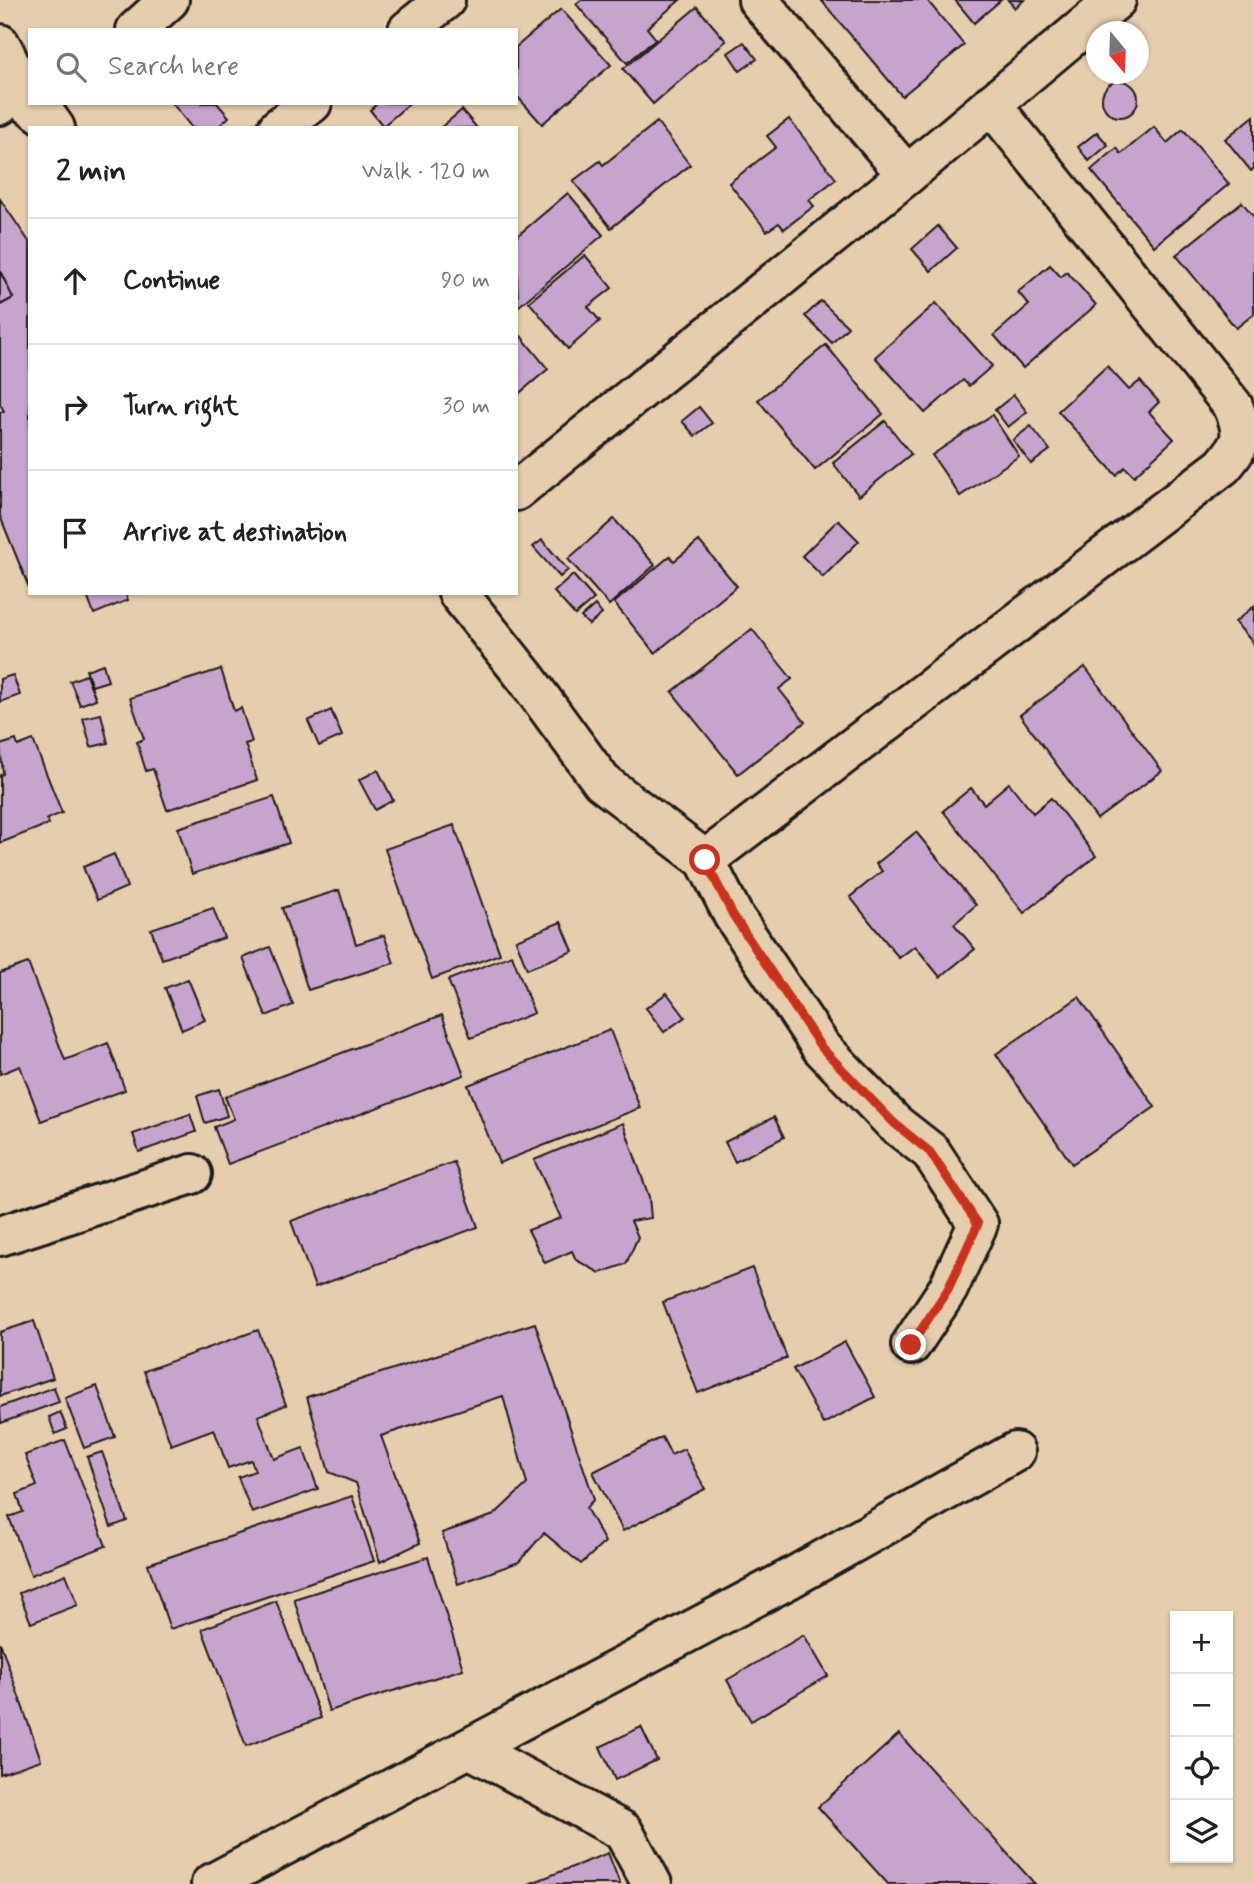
<!DOCTYPE html>
<meta charset="utf-8">
<style>
body{margin:0;font-family:Mynerve,sans-serif;background:#f6f6f6;color:#222}
.controls{position:absolute;right:21px;bottom:21px;display:grid;overflow:hidden;border-radius:0px;box-shadow:0 2px 5px #0004}
.controls button{width:63px;height:63px;display:grid;place-items:center;padding:0;border:0;border-bottom:2px solid #e0e0e0;background:#fff;color:#222;font:35px sans-serif}
.compass{position:absolute;left:1086px;top:21px;width:63px;height:63px;border-radius:50%;background:#fff;box-shadow:0 2px 5px #0004;rotate:161deg}
.stop{position:absolute;width:21px;height:21px;margin:-16px;border:5px solid #c8321e;border-radius:50%;background:#fff}
.stop.end{background:#c8321e;border-color:#fff;box-shadow:0 2px 7px #0008}
.list{margin:0;padding:0;list-style:none}
h2{display:flex;justify-content:space-between;align-items:center;height:91px;margin:0;padding:0 28px;font-size:30px}
h2 small{font-size:23px;font-weight:400;color:#767676}
.list li{display:grid;grid-template-columns:46px 1fr auto;gap:21px;align-items:center;box-sizing:border-box;height:126px;padding:0 28px;border-top:2px solid #e0e0e0}
.list b{display:block;font-size:26px;white-space:nowrap}
.list em{font-size:23px;font-style:normal;color:#767676}
.icon{flex:none;width:38px;height:38px;fill:none;stroke:currentColor;stroke-width:2;stroke-linecap:round;stroke-linejoin:round}
.map{position:relative;flex:none;width:1254px;height:1884px;overflow:hidden}
.search{position:absolute;background:#fff;box-shadow:0 2px 5px #0004;left:28px;top:28px;width:490px;height:77px;display:flex;align-items:center;gap:18px;box-sizing:border-box;padding:0 24px;border-radius:0px;color:#767676;font-size:26px}
.panel{position:absolute;background:#fff;box-shadow:0 2px 5px #0004;left:28px;top:126px;width:490px;height:469px;border-radius:0px}
.map>svg:first-child{display:block}
.building{fill:#c7a4ce;stroke:#1c1c1c;stroke-width:2}
.lines{fill:none;stroke-linecap:round;stroke-linejoin:round}
.minor-casing{stroke:#1c1c1c;stroke-width:44}
.minor{stroke:#e5cdad;stroke-width:38}
.route{stroke:#c8321e;stroke-width:9}
</style>
<div class="map">
<svg width="1254" height="1884" viewBox="0 0 1254 1884">
<rect width="100%" height="100%" fill="#e5cdad"/>
<filter id="ink" filterUnits="userSpaceOnUse"><feTurbulence type="fractalNoise" baseFrequency=".0143" numOctaves="2"/><feDisplacementMap in="SourceGraphic" scale="14" xChannelSelector="R" yChannelSelector="G"/><feConvolveMatrix kernelMatrix="1 2 1 2 8 2 1 2 1" color-interpolation-filters="sRGB"/></filter>
<g filter="url(#ink)">
<g class="building">
<path d="M581 0H680L647 28 656 39 627 63 576 4Z"/>
<path d="M821 0H927L964 45 902 96Z"/>
<path d="M955 0H1001L974 23Z"/>
<path d="M1008 0H1024L1015 8Z"/>
<path d="M697 7 726 41 653 104 623 69Z"/>
<path d="M561 9 611 65 542 124 516 95V47Z"/>
<path d="M744 42 757 59 740 71 728 53Z"/>
<circle cx="1120" cy="99" r="18"/>
<path d="M172 103H217L229 117 217 128H192Z"/>
<path d="M378 103H410L383 126 370 110Z"/>
<path d="M462 110 477 128H440Z"/>
<path d="M1254 116V168L1251 171 1225 139Z"/>
<path d="M789 119 836 179 809 200 814 206 784 229 779 223 767 231 729 183 776 147 767 136Z"/>
<path d="M657 122 690 165 611 228 573 181 600 161 603 165Z"/>
<path d="M1154 127 1167 143 1183 129 1229 184 1154 246 1091 170 1117 148 1121 154Z"/>
<path d="M1097 132 1108 145 1089 161 1078 147Z"/>
<path d="M568 193 603 235 518 307 516 237Z"/>
<path d="M0 199 30 243V590L0 516V412L4 411 0 404V305L13 298 0 271Z"/>
<path d="M1242 202 1254 217V314L1236 328 1176 255Z"/>
<path d="M938 226 957 248 931 271 912 249Z"/>
<path d="M585 255 612 288 588 307 600 321 568 349 529 302Z"/>
<path d="M1050 265 1061 277 1067 272 1096 305 1023 368 994 335 1029 305 1018 292Z"/>
<path d="M0 271 13 298 0 305Z"/>
<path d="M821 301 848 327 832 343 805 316Z"/>
<path d="M936 303 992 366 969 386 963 380 925 413 875 357Z"/>
<path d="M516 330 548 369 516 396Z"/>
<path d="M826 345 883 414 815 470 758 400Z"/>
<path d="M1107 366 1129 390 1140 381 1159 402 1149 412 1174 439 1134 476 1125 467 1116 475 1058 411Z"/>
<path d="M1014 395 1027 412 1008 427 995 410Z"/>
<path d="M699 407 712 423 695 436 682 421Z"/>
<path d="M992 415 1019 456 960 496 932 455Z"/>
<path d="M885 421 911 454 859 496 833 463Z"/>
<path d="M1031 426 1050 450 1031 464 1013 440Z"/>
<path d="M614 519 655 565 609 605 568 559Z"/>
<path d="M838 520 859 541 823 577 802 556Z"/>
<path d="M542 540 568 570 560 577 533 547Z"/>
<path d="M699 541 737 586 655 653 614 603 670 556 674 561Z"/>
<path d="M573 575 594 599 575 615 554 592Z"/>
<path d="M93 593H125L128 600 94 614 87 596Z"/>
<path d="M595 605 602 614 589 625 581 617Z"/>
<path d="M1254 606V644L1235 622Z"/>
<path d="M752 629 792 679 779 689 805 722 738 774 672 692Z"/>
<path d="M103 664 108 681 92 686 86 670Z"/>
<path d="M1085 667 1162 771 1097 819 1020 715Z"/>
<path d="M221 669 234 711 241 708 252 742 245 744 257 780 167 810 153 769 146 771 137 742 144 739 130 698Z"/>
<path d="M13 675 20 695 0 702V679Z"/>
<path d="M86 675 96 699 80 705 70 681Z"/>
<path d="M331 710 342 736 319 746 308 721Z"/>
<path d="M101 714 108 743 91 747 83 718Z"/>
<path d="M16 740 18 746 33 740 62 813 47 819 49 824 0 843V775L3 774 0 745Z"/>
<path d="M378 770 393 800 375 810 359 780Z"/>
<path d="M1009 783 1033 813 1051 798 1096 856 1024 913 943 811 971 788 984 804Z"/>
<path d="M274 797 289 843 192 874 178 828Z"/>
<path d="M454 825 500 954 432 979 385 849Z"/>
<path d="M916 832 976 905 954 924 975 949 940 977 915 946 899 958 850 897 882 871 876 864Z"/>
<path d="M114 854 127 887 97 900 83 867Z"/>
<path d="M339 890 356 944 384 935 394 963 308 990 282 908Z"/>
<path d="M213 908 224 938 162 959 151 929Z"/>
<path d="M561 922 573 951 527 969 516 940Z"/>
<path d="M270 947 293 1005 266 1016 243 958Z"/>
<path d="M512 955 534 1013 471 1038 448 980Z"/>
<path d="M28 963 65 1060 108 1043 125 1090 41 1121 20 1066 0 1074V973Z"/>
<path d="M188 979 205 1020 182 1030 165 988Z"/>
<path d="M667 993 685 1017 664 1032 646 1008Z"/>
<path d="M1079 997 1155 1107 1072 1164 996 1054Z"/>
<path d="M442 1015 464 1075 228 1164 214 1127 234 1119 225 1097Z"/>
<path d="M610 1030 640 1108 499 1163 468 1085Z"/>
<path d="M219 1089 227 1116 205 1123 197 1096Z"/>
<path d="M190 1114 196 1132 139 1152 133 1134Z"/>
<path d="M774 1117 784 1137 735 1162 725 1142Z"/>
<path d="M623 1123 649 1197 651 1218 631 1221 638 1237 626 1264 600 1273 576 1260 572 1251 545 1263 528 1230 561 1218 534 1160Z"/>
<path d="M454 1162 478 1227 315 1287 291 1221Z"/>
<path d="M752 1268 787 1358 698 1393 663 1302Z"/>
<path d="M34 1321 53 1378 0 1396V1332Z"/>
<path d="M535 1323 594 1499 586 1508 605 1542 581 1564 544 1533 519 1562 458 1584 442 1533 494 1515 527 1484 503 1396 381 1436 420 1543 380 1562 356 1483 329 1472 307 1397Z"/>
<path d="M258 1330 286 1405 258 1416 274 1459 303 1448 318 1489 252 1513 238 1477 255 1471 251 1460 228 1468 214 1429 171 1445 144 1371Z"/>
<path d="M845 1342 875 1397 823 1424 793 1369Z"/>
<path d="M97 1386 115 1437 84 1448 65 1398Z"/>
<path d="M54 1387 59 1402 1 1423 0 1407Z"/>
<path d="M60 1412 67 1429 55 1434 49 1417Z"/>
<path d="M662 1437 671 1455 684 1449 705 1489 623 1531 593 1472Z"/>
<path d="M65 1440 106 1546 31 1575 9 1517 23 1512 17 1494 37 1486 25 1455Z"/>
<path d="M102 1452 127 1521 111 1527 87 1457Z"/>
<path d="M352 1496 374 1561 170 1629 148 1564Z"/>
<path d="M428 1557 463 1669 329 1711 294 1599Z"/>
<path d="M66 1574 78 1605 31 1623 19 1593Z"/>
<path d="M276 1601 321 1718 246 1746 202 1629Z"/>
<path d="M804 1635 828 1676 751 1721 727 1680Z"/>
<path d="M0 1642 41 1760 0 1774Z"/>
<path d="M641 1727 657 1760 615 1780 600 1747Z"/>
<path d="M899 1734 1035 1884H888L818 1807Z"/>
<path d="M608 1853 620 1884H529Z"/>
</g>
<g class="lines">
<defs>
<g id="minor">
<path d="M136 30 169 0"/>
<path d="M408 30 445 0"/>
<path d="M0 44C14 66 15 84 0 105"/>
<path d="M10 91 48 118 55 128"/>
<path d="M278 128 312 103"/>
<path d="M907 175 1116 0"/>
<path d="M516 491 907 175 758 0"/>
<path d="M458 593 526 678 602 782 705 860 733 915 821 1047 894 1123 931 1152 978 1224 948 1289 911 1345"/>
<path d="M705 860 1223 466C1243 442 1245 435 1233 406L991 104"/>
<path d="M0 1236 192 1174"/>
<path d="M469 1748 623 1831 652 1884"/>
<path d="M211 1884 789 1579 1015 1452"/>
</g>
</defs>
<use href="#minor" class="minor-casing"/>
<use href="#minor" class="minor"/>
</g>
</g>
<g class="lines" filter="url(#ink)">
<path class="route" d="M705 860 733 915 821 1047 894 1123 930 1152 978 1224 948 1289 911 1345"/>
</g>
</svg>
<div class="controls">
<button>+</button>
<button>−</button>
<button><svg class="icon" aria-label="locate" viewBox="0 0 24 24"><circle cx="12" cy="12" r="6"/><path d="M12 2v4M12 18v4M2 12h4M18 12h4"/></svg></button>
<button><svg class="icon" aria-label="layers" viewBox="0 0 24 24"><path d="M12 4l9 5-9 5-9-5zM3 14l9 5 9-5"/></svg></button>
</div>
<svg class="compass" viewBox="-18 -18 36 36"><path d="M0-13l5 13h-10z" fill="#e53935"/><path d="M0 13l5-13h-10z" fill="#767676"/></svg>
<div class="stop" style="left:705px;top:860px"></div>
<div class="stop end" style="left:911px;top:1345px"></div>
<div class="search"><svg class="icon" aria-label="search" viewBox="0 0 24 24"><circle cx="10" cy="10" r="6"/><path d="M15 15l6 6"/></svg>Search here</div>
<section class="panel">
<h2>2 min<small>Walk · 120 m</small></h2>
<ul class="list">
<li><svg class="icon" aria-label="ahead" viewBox="0 0 24 24"><path d="M12 20V5M6 11l6-6 6 6"/></svg><div><b>Continue</b></div><em>90 m</em></li>
<li><svg class="icon" aria-label="right" viewBox="0 0 24 24"><path d="M7 20v-9h11M14 6l5 5-5 5"/></svg><div><b>Turn right</b></div><em>30 m</em></li>
<li><svg class="icon" aria-label="arrive" viewBox="0 0 24 24"><path d="M6 21V4h12l-3 4 3 4H6"/></svg><div><b>Arrive at destination</b></div></li>
</ul>
</section>
</div>
